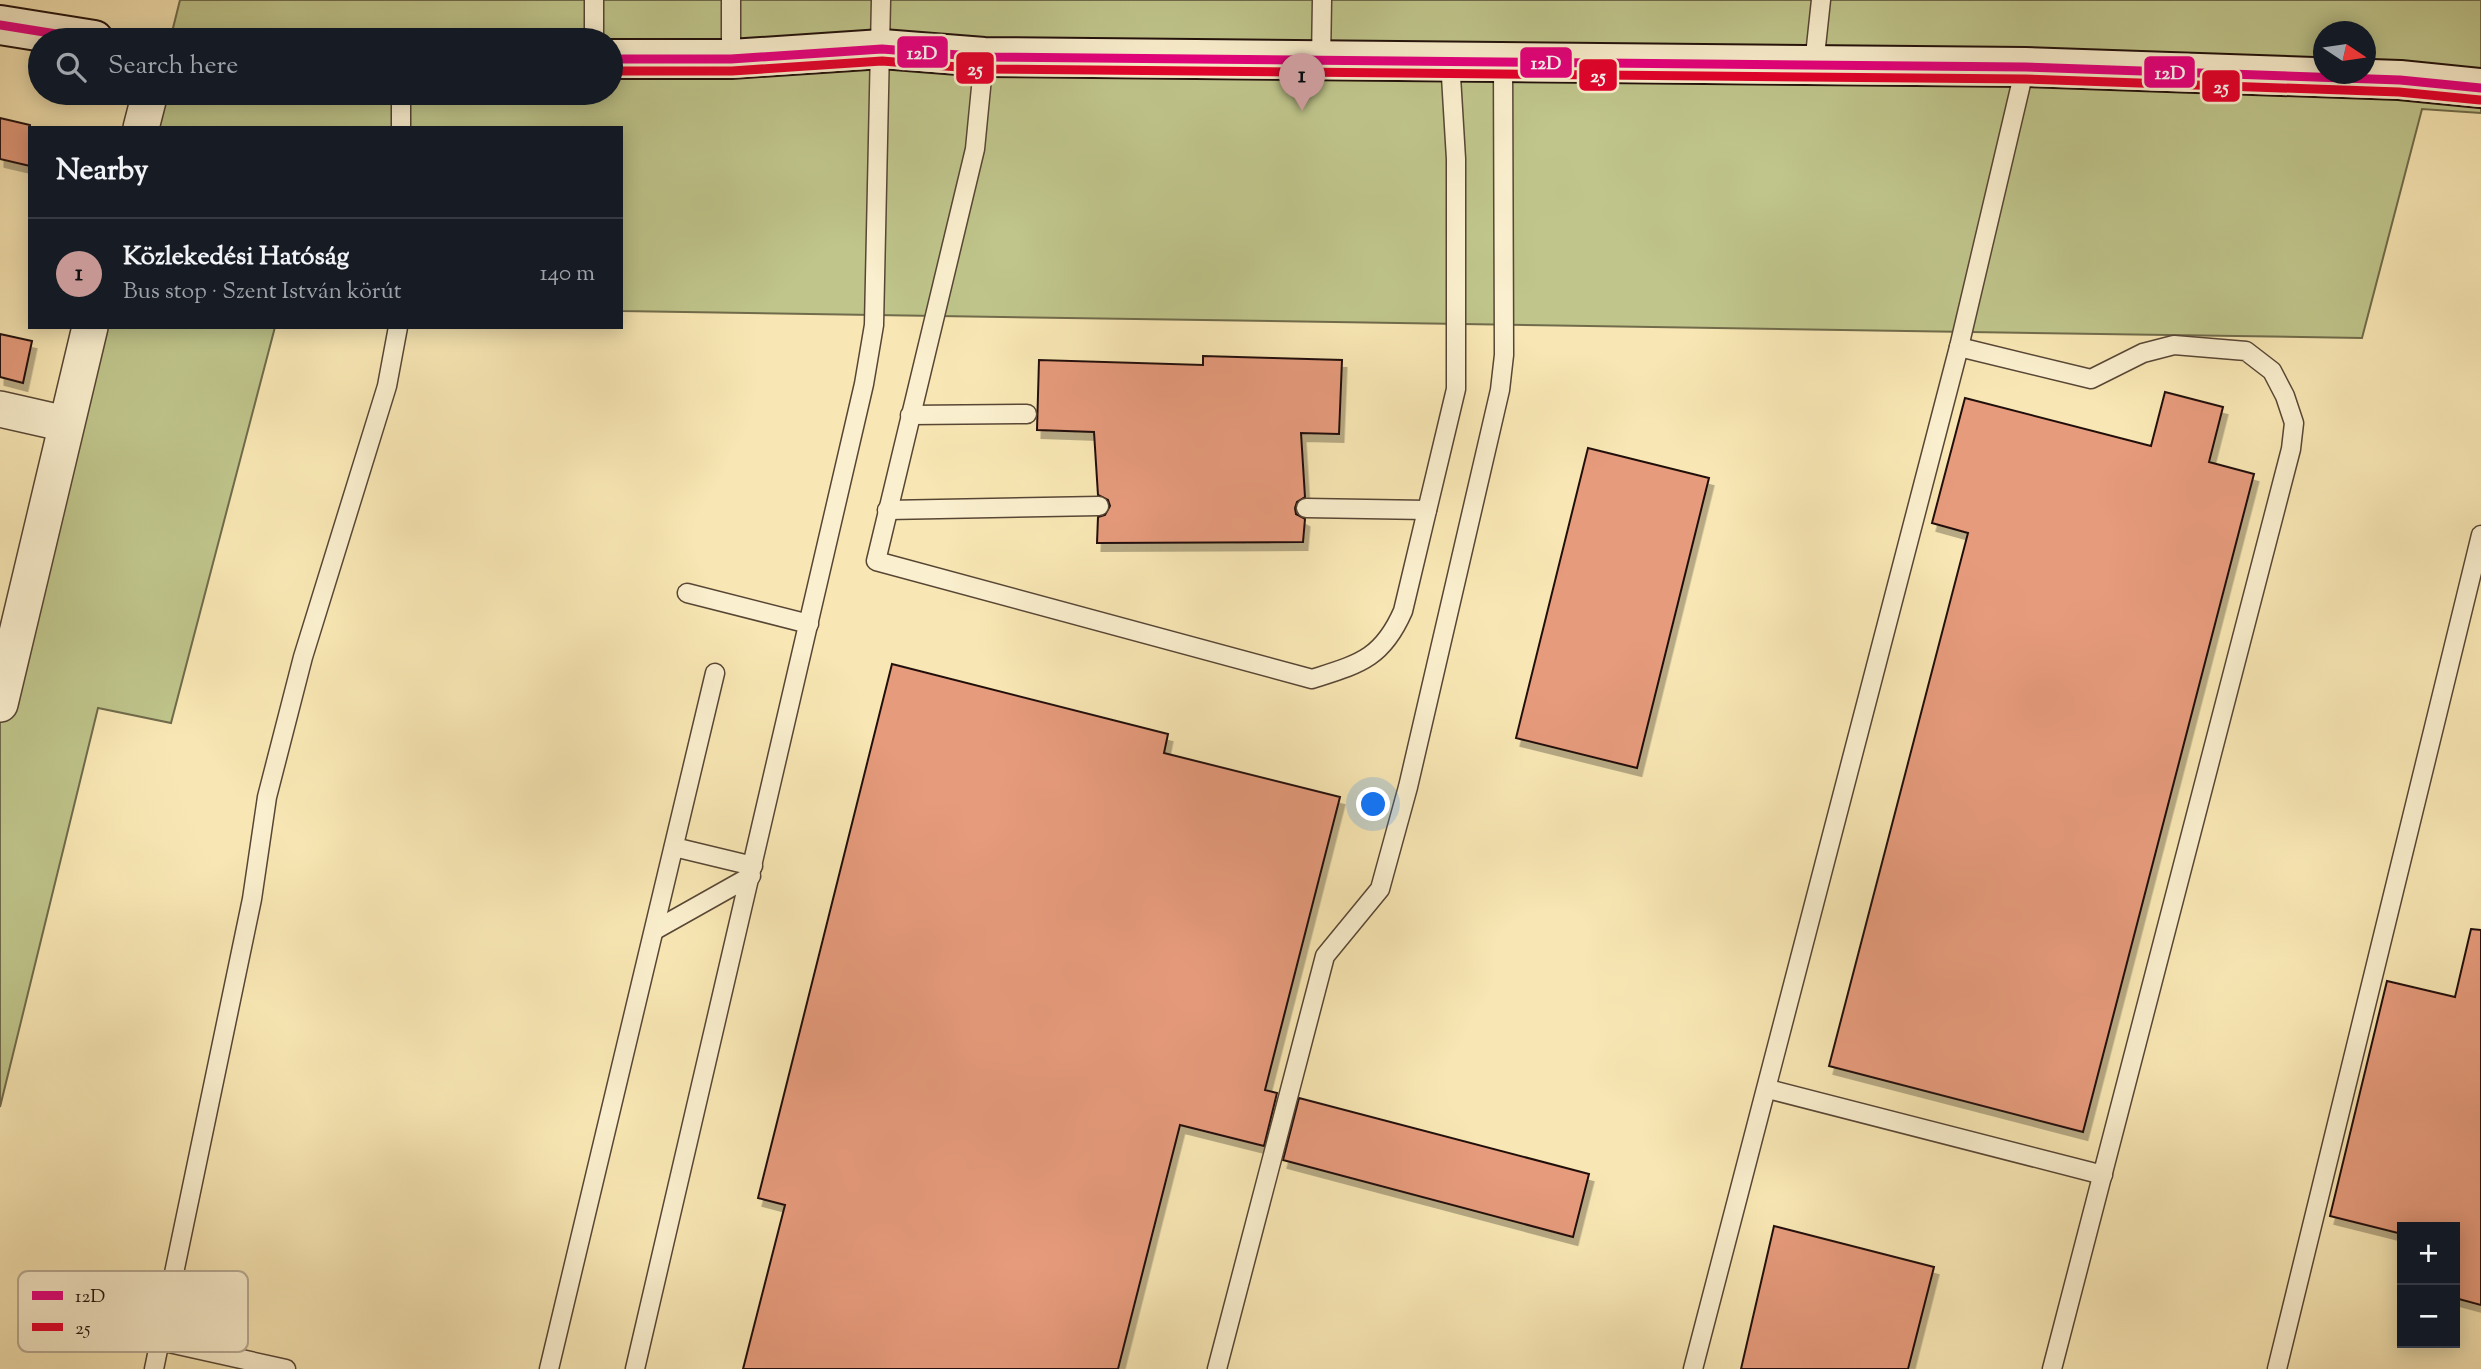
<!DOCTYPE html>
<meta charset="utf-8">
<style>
body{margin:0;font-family:"Sorts Mill Goudy",serif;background:#242831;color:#f1f3f6}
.controls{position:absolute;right:21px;bottom:21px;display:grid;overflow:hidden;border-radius:0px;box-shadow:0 4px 18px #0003}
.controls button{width:63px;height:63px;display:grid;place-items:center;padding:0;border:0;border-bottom:2px solid #363941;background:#171b24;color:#f1f3f6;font:35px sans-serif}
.compass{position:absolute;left:2313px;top:21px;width:63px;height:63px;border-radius:50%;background:#171b24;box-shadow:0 4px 18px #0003;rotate:103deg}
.you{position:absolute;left:1374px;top:805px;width:24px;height:24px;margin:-18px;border:5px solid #fff;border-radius:50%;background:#1a73e8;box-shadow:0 0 0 10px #1a73e833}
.badge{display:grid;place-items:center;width:46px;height:46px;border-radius:50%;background:#c59692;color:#111;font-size:23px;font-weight:700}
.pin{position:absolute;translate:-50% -58px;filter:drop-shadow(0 2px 4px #0008)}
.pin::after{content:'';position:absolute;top:37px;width:24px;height:21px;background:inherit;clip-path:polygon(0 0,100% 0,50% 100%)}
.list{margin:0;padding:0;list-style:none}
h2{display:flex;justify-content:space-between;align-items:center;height:91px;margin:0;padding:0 28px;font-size:30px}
h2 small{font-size:23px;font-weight:400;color:#9ea1a6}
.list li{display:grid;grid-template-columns:46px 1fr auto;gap:21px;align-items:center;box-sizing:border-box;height:112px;padding:0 28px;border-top:2px solid #363941}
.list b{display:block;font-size:26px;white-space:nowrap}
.list p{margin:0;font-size:23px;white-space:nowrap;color:#9ea1a6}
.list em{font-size:23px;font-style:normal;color:#9ea1a6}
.icon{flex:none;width:38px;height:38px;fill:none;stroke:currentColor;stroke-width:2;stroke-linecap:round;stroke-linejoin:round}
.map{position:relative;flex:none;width:2481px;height:1369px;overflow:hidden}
.search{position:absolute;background:#171b24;box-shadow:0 4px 18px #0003;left:28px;top:28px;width:595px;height:77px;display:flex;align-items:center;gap:18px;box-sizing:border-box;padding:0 24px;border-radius:38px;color:#9ea1a6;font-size:26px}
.panel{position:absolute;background:#171b24;box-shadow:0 4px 18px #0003;left:28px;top:126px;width:595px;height:203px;border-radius:0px}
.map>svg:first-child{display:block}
.green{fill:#bfc58b;stroke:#706b4b;stroke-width:2;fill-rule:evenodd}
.building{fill:#e69b7b;stroke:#22110b;stroke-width:2;filter:url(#shadow)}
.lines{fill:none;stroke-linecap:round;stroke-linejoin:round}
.lane-casing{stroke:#584635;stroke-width:21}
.street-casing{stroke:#584635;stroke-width:38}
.secondary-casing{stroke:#22110b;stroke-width:42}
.lane{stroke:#faefce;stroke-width:18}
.street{stroke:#faefce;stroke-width:35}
.secondary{stroke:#faefce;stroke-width:38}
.bus-1-casing{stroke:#faefce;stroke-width:14}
.bus-2-casing{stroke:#faefce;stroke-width:14}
.bus-1{stroke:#e5007d;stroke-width:9}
.bus-2{stroke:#e4002b;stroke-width:9}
.key{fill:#faefce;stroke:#b9ac94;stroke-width:2}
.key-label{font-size:19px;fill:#22110b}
.line-badge{stroke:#faefce;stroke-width:2.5}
.badge-label{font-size:19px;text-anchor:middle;font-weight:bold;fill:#fff}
</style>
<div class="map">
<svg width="2481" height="1369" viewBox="0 0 2481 1369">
<defs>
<filter id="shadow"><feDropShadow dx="4.5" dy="8" stdDeviation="0" flood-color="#0004"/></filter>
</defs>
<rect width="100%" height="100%" fill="#f8e7b4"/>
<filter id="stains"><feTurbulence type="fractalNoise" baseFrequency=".00286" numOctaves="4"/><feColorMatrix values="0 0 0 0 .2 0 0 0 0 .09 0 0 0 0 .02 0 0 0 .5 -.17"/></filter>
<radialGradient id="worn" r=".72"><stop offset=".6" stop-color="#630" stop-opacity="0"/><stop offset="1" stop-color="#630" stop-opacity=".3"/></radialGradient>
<g class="green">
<path d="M180 0H2481V113L2422 109 2362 338 621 311V128H148L157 93H611V40H170ZM2324 32H2366V74H2324Z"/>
<path d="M100 327H275L171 723 98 708 0 1107V668Z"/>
</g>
<g class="building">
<path d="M0 118 30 125V166L0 159Z"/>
<path d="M0 334 32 341 23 383 0 377Z"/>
<path d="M1203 356 1342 360 1339 434 1301 433 1305 497 1297 502 1295 508 1296 514 1305 519 1303 542 1097 543 1098 517 1105 515 1110 506 1108 500 1098 495 1094 432 1037 430 1039 360 1203 365Z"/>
<path d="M2165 392 2223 407 2209 462 2254 474 2083 1132 1829 1066 1968 533 1932 523 1965 398 2151 446Z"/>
<path d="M1588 448 1709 478 1637 768 1516 738Z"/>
<path d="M892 664 1168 734 1164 753 1340 797 1265 1090 1277 1093 1264 1146 1180 1125 1118 1369H743L785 1205 758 1198Z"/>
<path d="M2471 929 2481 930V1305L2455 1298V1227H2402V1234L2330 1216 2387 981 2455 997Z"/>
<path d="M1299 1098 1589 1174 1573 1237 1283 1160Z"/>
<path d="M1774 1226 1934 1267 1908 1369H1741Z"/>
</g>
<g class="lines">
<defs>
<g id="lane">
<path d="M594 0V40"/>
<path d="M984 57 975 149 876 561 1312 679C1359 664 1382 659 1403 611L1456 389V159L1450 60"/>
<path d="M731 59V0"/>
<path d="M1321 61 1322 0"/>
<path d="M1814 65 1821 0"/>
<path d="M401 93V128"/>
<path d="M1959 347 2091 379 2143 353 2174 345 2246 351 2272 371 2285 396 2294 423 2291 449 2052 1369"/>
<path d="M910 415 1027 414"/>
<path d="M1306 508 1427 510"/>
<path d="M887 510 1099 506"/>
<path d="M687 593 809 624"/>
<path d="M674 847 753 866"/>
<path d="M655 930 751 876"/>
<path d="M1768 1089 2103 1175"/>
<path d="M160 1341 286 1369"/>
<path d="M154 1369 252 899 267 797 303 657 387 386 398 327"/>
<path d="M549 1369 715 673"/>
<path d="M635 1369 864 384 874 325 881 0"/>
<path d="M1217 1369 1325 956 1380 889 1408 787 1500 390 1504 355 1503 61"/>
<path d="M1693 1369 1959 347 2025 67"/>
<path d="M2277 1369 2481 535"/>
</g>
<g id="street">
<path d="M141 128 150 93"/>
<path d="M0 409 66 424"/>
<path d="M0 704 90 327"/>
</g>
<g id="secondary">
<path d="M0 25 94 40"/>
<path d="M611 59H731L882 49 984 57 2025 67 2400 80 2481 88"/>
</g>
</defs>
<use href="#lane" class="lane-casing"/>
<use href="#street" class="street-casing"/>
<use href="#secondary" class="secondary-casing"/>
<use href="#lane" class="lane"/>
<use href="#street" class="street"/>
<use href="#secondary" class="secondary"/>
<defs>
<g id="bus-1">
<path d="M0 25 94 40"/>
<path d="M611 59H731L882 49 984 57 2025 67 2400 80 2481 88"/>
</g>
<path id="bus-2" d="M611 71H732L882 61 984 69 2025 79 2399 92 2480 100"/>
</defs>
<use href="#bus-1" class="bus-1-casing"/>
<use href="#bus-2" class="bus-2-casing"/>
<use href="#bus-1" class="bus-1"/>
<use href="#bus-2" class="bus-2"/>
</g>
<rect x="18" y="1271" width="230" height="81" rx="10" class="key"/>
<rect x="32" y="1291" width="31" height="9" fill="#e5007d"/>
<rect x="32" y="1323" width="31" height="8" fill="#e4002b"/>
<g class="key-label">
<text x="75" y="1302">12D</text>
<text x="75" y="1334">25</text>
</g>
<g class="line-badge">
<rect x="896" y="35" width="53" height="34" rx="7" fill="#e5007d"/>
<rect x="1519" y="46" width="54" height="33" rx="7" fill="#e5007d"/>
<rect x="955" y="51" width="40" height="34" rx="7" fill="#e4002b"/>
<rect x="2143" y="55" width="53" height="34" rx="7" fill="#e5007d"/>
<rect x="1578" y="58" width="40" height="34" rx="7" fill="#e4002b"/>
<rect x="2201" y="69" width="40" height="34" rx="7" fill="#e4002b"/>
</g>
<g class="badge-label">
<text x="922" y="59">12D</text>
<text x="1546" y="69">12D</text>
<text x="975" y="75">25</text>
<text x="2170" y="79">12D</text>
<text x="1598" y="82">25</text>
<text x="2221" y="93">25</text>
</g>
<rect width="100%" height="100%" filter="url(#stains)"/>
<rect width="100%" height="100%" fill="url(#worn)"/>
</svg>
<div class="controls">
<button>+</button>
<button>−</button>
</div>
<svg class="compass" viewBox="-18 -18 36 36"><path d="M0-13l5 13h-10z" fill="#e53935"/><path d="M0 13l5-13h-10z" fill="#9ea1a6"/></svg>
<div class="you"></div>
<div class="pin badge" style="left:1302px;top:111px">1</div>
<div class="search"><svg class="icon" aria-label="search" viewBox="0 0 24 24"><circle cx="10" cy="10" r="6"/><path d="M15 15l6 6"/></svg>Search here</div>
<section class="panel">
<h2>Nearby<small></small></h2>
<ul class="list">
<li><span class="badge">1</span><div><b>Közlekedési Hatóság</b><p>Bus stop · Szent István körút</p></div><em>140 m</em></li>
</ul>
</section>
</div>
